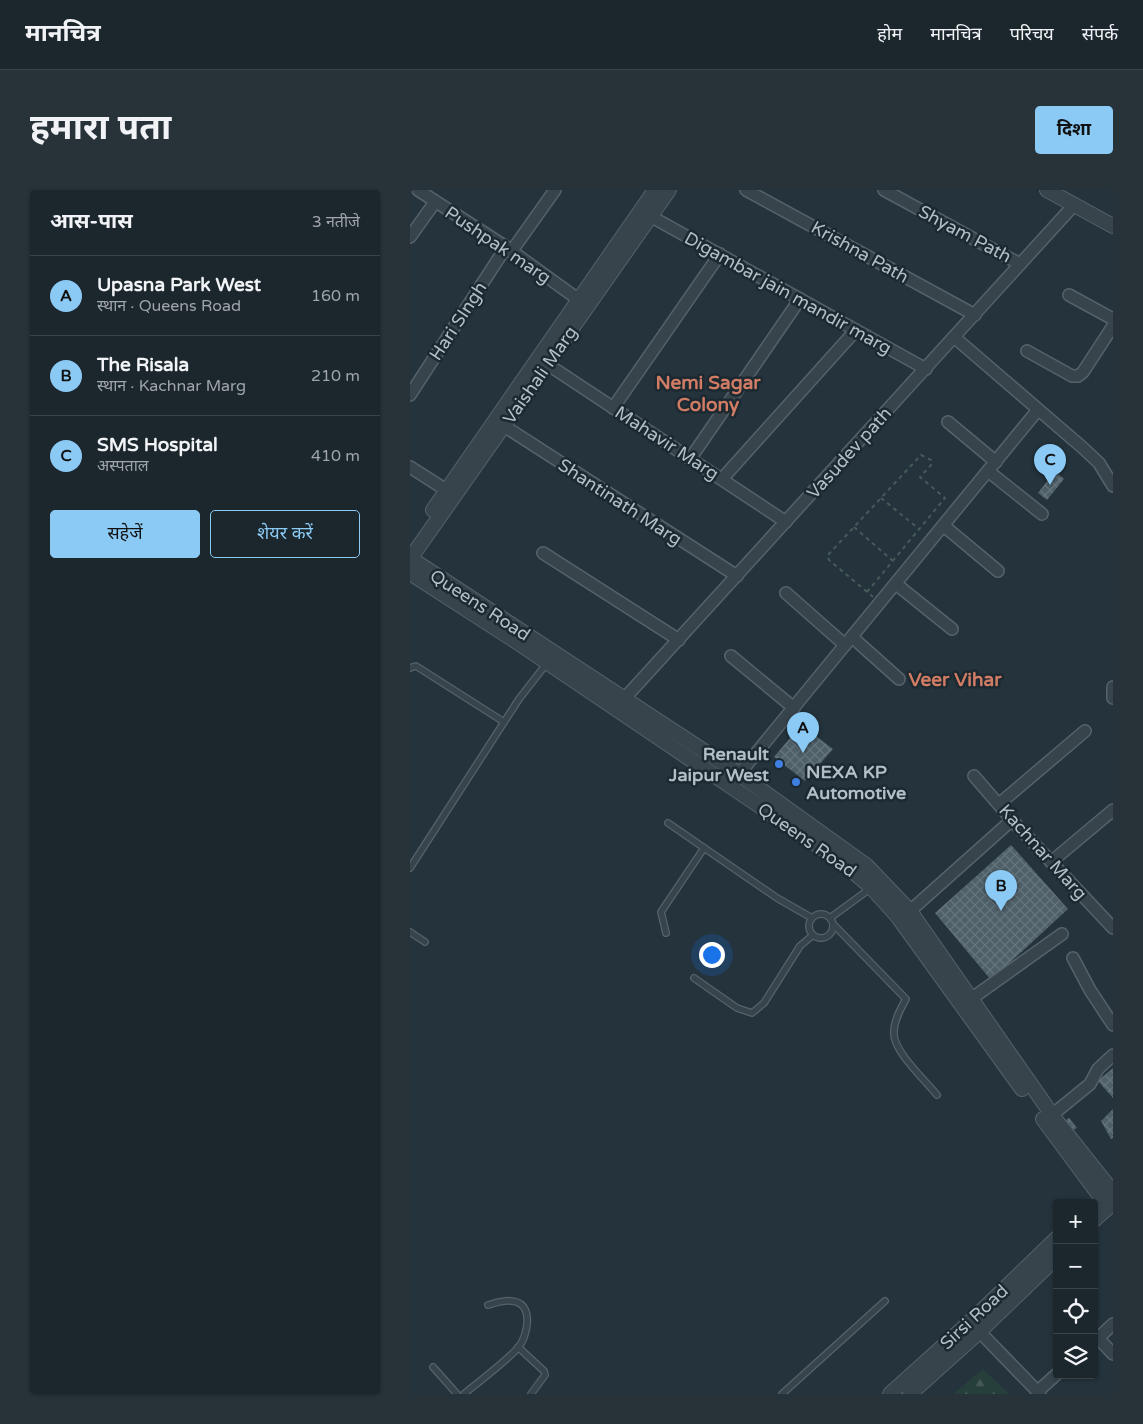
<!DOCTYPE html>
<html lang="hi">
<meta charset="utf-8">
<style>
body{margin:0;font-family:"Varela Round","Noto Sans Devanagari",sans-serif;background:#283239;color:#f1f3f6}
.controls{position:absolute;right:15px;bottom:15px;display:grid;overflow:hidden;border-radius:5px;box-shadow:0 1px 4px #0004}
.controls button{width:45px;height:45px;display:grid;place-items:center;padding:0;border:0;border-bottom:1px solid #394349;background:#1b262d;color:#f1f3f6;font:25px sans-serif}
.you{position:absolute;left:301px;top:764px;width:18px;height:18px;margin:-12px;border:4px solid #fff;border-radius:50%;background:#1a73e8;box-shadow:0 0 0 8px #1a73e833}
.badge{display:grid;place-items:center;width:32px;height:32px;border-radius:50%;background:#8bcaf5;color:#111;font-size:16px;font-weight:700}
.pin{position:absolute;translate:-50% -41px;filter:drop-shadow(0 1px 2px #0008)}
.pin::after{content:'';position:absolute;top:26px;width:18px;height:15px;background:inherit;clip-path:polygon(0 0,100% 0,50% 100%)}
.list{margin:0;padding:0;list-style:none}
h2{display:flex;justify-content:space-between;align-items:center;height:65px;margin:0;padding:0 20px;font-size:21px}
h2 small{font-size:16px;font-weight:400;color:#a0a5aa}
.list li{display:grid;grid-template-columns:32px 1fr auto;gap:15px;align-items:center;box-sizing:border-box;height:80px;padding:0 20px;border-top:1px solid #394349}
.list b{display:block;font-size:19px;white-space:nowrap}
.list p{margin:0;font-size:16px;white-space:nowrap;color:#a0a5aa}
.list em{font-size:16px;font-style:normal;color:#a0a5aa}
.actions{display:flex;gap:10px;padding:15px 20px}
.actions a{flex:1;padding:11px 0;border:1px solid #8bcaf5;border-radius:5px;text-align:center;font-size:18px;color:#8bcaf5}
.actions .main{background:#8bcaf5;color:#111}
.icon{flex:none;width:28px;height:28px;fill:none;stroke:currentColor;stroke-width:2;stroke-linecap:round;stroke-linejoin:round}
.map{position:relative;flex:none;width:703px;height:1204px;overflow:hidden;border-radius:5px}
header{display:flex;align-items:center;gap:30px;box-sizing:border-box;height:70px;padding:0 25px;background:#1b262d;border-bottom:1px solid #394349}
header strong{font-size:24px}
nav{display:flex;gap:28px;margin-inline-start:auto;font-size:18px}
.intro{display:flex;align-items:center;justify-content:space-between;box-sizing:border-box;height:120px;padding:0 30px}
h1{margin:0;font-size:35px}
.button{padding:12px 22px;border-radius:5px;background:#8bcaf5;color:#111;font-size:18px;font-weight:700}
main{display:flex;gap:30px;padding:0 30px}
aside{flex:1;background:#1b262d;border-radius:5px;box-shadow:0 1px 4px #0004}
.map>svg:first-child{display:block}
.forest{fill:url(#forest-firs)}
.building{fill:url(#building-cross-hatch)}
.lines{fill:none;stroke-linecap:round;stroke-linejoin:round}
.service-casing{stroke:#56626a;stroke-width:8}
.minor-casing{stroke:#56626a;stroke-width:14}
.tertiary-casing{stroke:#56626a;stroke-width:16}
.path{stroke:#465b59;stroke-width:2;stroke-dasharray:4 4;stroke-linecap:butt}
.service{stroke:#38444c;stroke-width:5.5}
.minor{stroke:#38444c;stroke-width:11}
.tertiary{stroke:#38444c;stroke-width:14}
.shop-dot{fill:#3f7fe0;stroke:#1d2931;stroke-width:2}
.labels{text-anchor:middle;stroke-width:5;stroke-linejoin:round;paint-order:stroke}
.street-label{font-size:18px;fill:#b3bfc7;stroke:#1d2931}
.poi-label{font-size:18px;font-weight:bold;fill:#b3bfc7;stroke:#1d2931;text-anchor:end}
.neighbourhood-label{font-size:19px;font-weight:bold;fill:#d17c64;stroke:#1d2931}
</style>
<header>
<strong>मानचित्र</strong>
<nav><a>होम</a><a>मानचित्र</a><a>परिचय</a><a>संपर्क</a></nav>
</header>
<div class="intro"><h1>हमारा पता</h1><a class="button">दिशा</a></div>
<main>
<aside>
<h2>आस-पास<small>3 नतीजे</small></h2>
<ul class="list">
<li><span class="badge">A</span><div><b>Upasna Park West</b><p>स्थान · Queens Road</p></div><em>160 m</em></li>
<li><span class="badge">B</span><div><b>The Risala</b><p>स्थान · Kachnar Marg</p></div><em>210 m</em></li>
<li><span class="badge">C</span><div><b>SMS Hospital</b><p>अस्पताल</p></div><em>410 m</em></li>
</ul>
<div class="actions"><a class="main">सहेजें</a><a>शेयर करें</a></div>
</aside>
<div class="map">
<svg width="703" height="1204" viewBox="0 0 703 1204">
<defs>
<pattern id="forest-firs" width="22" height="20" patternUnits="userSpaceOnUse" patternTransform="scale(1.25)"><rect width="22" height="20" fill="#273f3b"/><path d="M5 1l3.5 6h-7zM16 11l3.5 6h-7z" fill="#445956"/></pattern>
<pattern id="building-cross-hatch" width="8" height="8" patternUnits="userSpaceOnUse" patternTransform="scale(1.25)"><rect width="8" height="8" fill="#4f6069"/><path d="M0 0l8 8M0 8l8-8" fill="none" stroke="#66757d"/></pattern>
</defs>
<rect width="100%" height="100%" fill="#24333c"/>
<path class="forest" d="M573 1179 599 1204H543Z"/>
<g class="building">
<path d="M645 281 654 289 637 310 628 303Z"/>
<path d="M391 535 423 559 395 591 364 567Z"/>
<path d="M601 655 658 719 581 790 525 723Z"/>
<path d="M703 878V908L688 891Z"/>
<path d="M703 919V948L701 949 691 931Z"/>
<path d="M659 928 667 938 663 940 656 930Z"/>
</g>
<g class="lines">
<defs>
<g id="service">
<path d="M0 478 6 476 94 532"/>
<path d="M258 633 367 708 402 728"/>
<path d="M0 678 109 509 137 473"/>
<circle cx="411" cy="736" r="12"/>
<path d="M420 728 461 698"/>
<path d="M424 735 496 809C491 818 484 830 484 842 482 860 515 890 527 905"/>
<path d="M0 742 15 752"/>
<path d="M256 743 251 722 294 658"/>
<path d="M284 788 327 818 342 823 354 813 390 756 403 745"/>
<path d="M108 1157 134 1181 135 1185 121 1204"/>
<path d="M23 1177 47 1204"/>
<path d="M54 1204C72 1189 92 1175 108 1158 118 1146 125 1112 101 1111 94 1110 85 1113 78 1115"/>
<path d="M372 1204 475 1111"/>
</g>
<g id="minor">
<path d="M8 0 96 57 169 110"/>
<path d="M336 0 565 125"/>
<path d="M474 0 610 74"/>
<path d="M240 26 516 179"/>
<path d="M0 47 25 12"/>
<path d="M101 62 145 0"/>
<path d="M659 105 703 129"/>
<path d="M544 147 673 258 689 273 703 296"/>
<path d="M617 161 662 186H668L673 182 703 136"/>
<path d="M137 174 376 332"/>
<path d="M0 205 96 57"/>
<path d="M203 218 310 64"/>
<path d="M538 232 586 272"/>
<path d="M94 236 327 386"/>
<path d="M280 269 390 109"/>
<path d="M0 277 36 300"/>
<path d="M578 281 632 324"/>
<path d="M312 289 446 140"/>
<path d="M534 336 588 381"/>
<path d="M133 363 269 450"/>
<path d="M486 394 542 439"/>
<path d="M376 403 435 455"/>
<path d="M442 447 489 489"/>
<path d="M321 466 384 518"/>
<path d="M703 497V508"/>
<path d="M214 509 664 15"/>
<path d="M329 584 627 221"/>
<path d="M564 586 602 630 703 738"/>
<path d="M589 614 675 541"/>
<path d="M641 672 703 620"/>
<path d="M500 721 602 630"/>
<path d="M663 768 680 800 703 835"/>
<path d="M561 809 652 744"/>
<path d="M642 925 680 894 688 879 703 865"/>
<path d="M565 1137 630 1204"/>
<path d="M689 1149 703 1164"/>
<path d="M684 1152 703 1134"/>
<path d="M628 1201 647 1184"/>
</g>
<g id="tertiary">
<path d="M637 0 703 36"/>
<path d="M23 320 245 0"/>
<path d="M0 368 329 584 457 676 500 721 645 929 703 1002"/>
<path d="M0 369 259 0"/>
<path d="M0 383 110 454 431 671 462 698 488 727 612 899"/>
<path d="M633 929 698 1017"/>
<path d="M684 1030 703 1013"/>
<path d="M480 1204 560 1132 647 1048"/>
<path d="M500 1204 569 1142 647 1067"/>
</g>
</defs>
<use href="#service" class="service-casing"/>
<use href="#minor" class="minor-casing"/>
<use href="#tertiary" class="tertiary-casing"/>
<g class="path">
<path d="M471 308 509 339"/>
<path d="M444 337 483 371"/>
<path d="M457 402 535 308 510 287 522 274 521 270 511 265 417 366 419 370 462 406 463 407"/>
</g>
<use href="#service" class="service"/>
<use href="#minor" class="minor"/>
<use href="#tertiary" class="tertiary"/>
</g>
<g class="shop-dot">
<circle cx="369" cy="574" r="5"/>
<circle cx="386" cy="592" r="5"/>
</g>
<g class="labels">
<g class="street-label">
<text transform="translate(555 44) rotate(28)" y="6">Shyam Path</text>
<text transform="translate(88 55) rotate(34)" y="6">Pushpak marg</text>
<text transform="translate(450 62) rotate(29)" y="6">Krishna Path</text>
<text transform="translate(378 103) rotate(29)" y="6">Digambar jain mandir marg</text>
<text transform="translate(48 131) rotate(-57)" y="6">Hari SIngh</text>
<text transform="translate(130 185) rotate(-55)" y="6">Vaishali Marg</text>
<text transform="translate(257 253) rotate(33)" y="6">Mahavir Marg</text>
<text transform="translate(439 263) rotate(-48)" y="6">Vasudev path</text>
<text transform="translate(210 312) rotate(33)" y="6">Shantinath Marg</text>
<text transform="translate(70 415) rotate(33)" y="6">Queens Road</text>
<text transform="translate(397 650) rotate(35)" y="6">Queens Road</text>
<text transform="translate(633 662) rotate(48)" y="6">Kachnar Marg</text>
<text transform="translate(564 1127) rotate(-43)" y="6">Sirsi Road</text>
</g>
<g class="poi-label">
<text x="359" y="570">Renault<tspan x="359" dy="21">Jaipur West</tspan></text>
<text x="396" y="588" text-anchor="start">NEXA KP<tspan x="396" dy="21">Automotive</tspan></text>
</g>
<g class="neighbourhood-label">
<text x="298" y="199">Nemi Sagar<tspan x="298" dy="22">Colony</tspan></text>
<text x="545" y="496">Veer Vihar</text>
</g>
</g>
</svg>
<div class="controls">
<button>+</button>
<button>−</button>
<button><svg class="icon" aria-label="locate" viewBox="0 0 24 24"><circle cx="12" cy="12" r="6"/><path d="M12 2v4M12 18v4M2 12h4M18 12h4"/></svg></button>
<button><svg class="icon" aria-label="layers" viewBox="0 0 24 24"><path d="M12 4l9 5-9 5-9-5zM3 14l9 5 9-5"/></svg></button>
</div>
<div class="you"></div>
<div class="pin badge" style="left:393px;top:563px">A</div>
<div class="pin badge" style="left:591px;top:721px">B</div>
<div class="pin badge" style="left:640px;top:295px">C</div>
</div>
</main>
